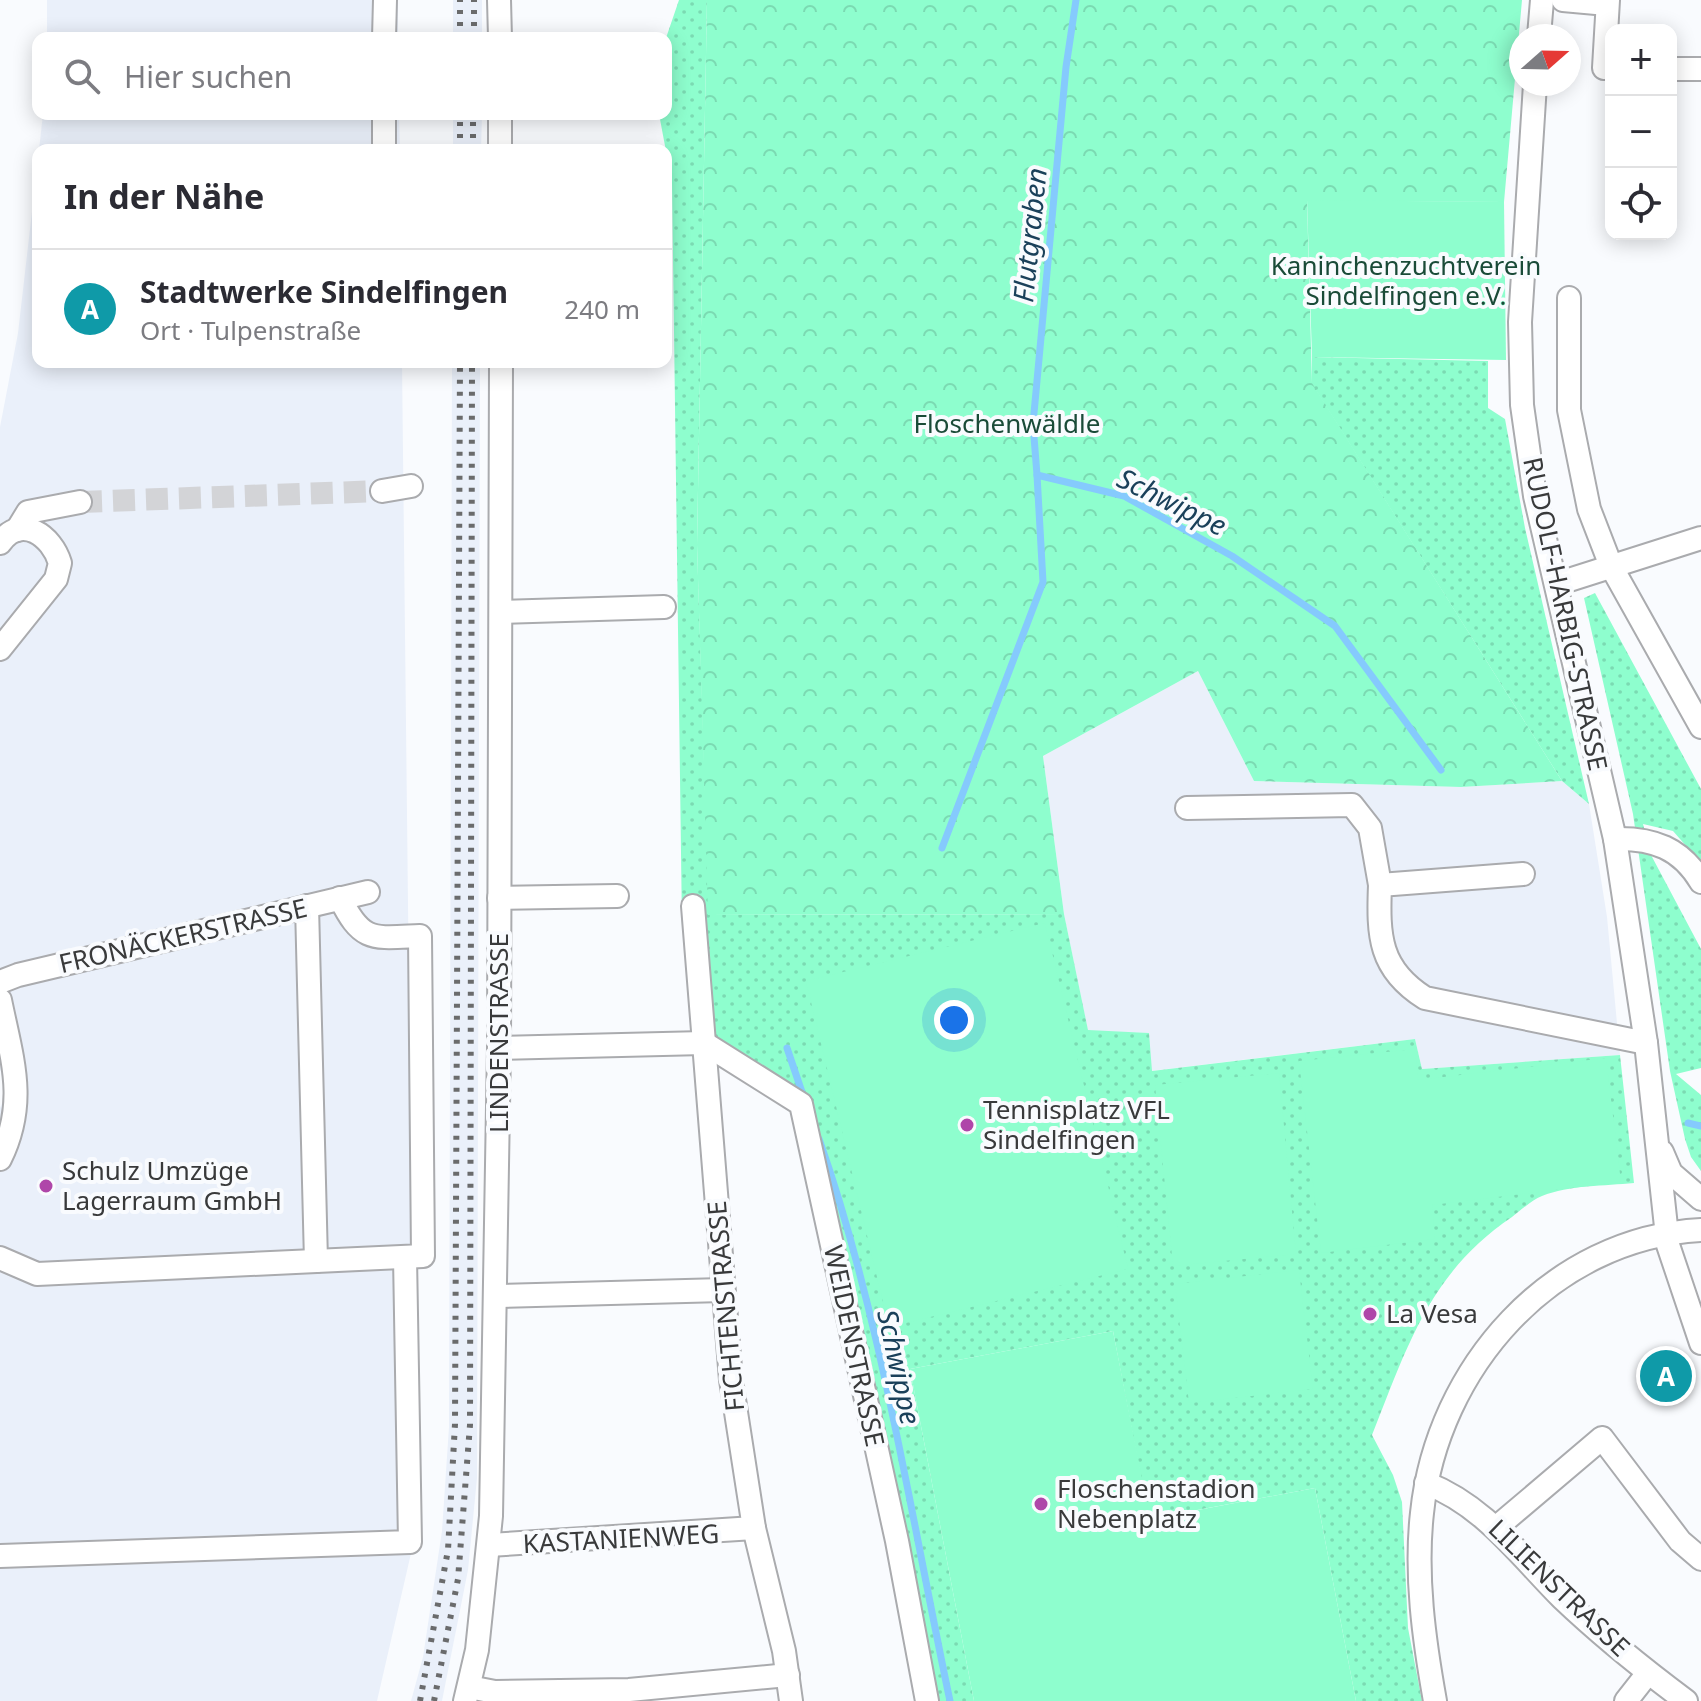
<!DOCTYPE html>
<html lang="de">
<meta charset="utf-8">
<style>
body{margin:0;font-family:"Noto Sans",sans-serif;background:#f2f2f3;color:#2b2b33}
.controls{position:absolute;right:24px;top:24px;display:grid;overflow:hidden;border-radius:16px;box-shadow:0 4px 20px #0003}
.controls button{width:72px;height:72px;display:grid;place-items:center;padding:0;border:0;border-bottom:2px solid #e1e1e2;background:#fff;color:#2b2b33;font:40px sans-serif}
.compass{position:absolute;left:1509px;top:24px;width:72px;height:72px;border-radius:50%;background:#fff;box-shadow:0 4px 20px #0003;rotate:70deg}
.you{position:absolute;left:954px;top:1020px;width:28px;height:28px;margin:-20px;border:6px solid #fff;border-radius:50%;background:#1a73e8;box-shadow:0 0 0 12px #1a73e833}
.badge{display:grid;place-items:center;width:52px;height:52px;border-radius:50%;background:#111827;color:#fff;font-size:26px;font-weight:700}
.pin{position:absolute;translate:-50% -50%;border:4px solid #fff;box-shadow:0 2px 8px #0006}
.list{margin:0;padding:0;list-style:none}
h2{display:flex;justify-content:space-between;align-items:center;height:104px;margin:0;padding:0 32px;font-size:34px}
h2 small{font-size:26px;font-weight:400;color:#7c7c81}
.list li{display:grid;grid-template-columns:52px 1fr auto;gap:24px;align-items:center;box-sizing:border-box;height:120px;padding:0 32px;border-top:2px solid #e1e1e2}
.list b{display:block;font-size:30px;white-space:nowrap}
.list p{margin:0;font-size:26px;white-space:nowrap;color:#7c7c81}
.list em{font-size:26px;font-style:normal;color:#7c7c81}
.icon{flex:none;width:44px;height:44px;fill:none;stroke:currentColor;stroke-width:2;stroke-linecap:round;stroke-linejoin:round}
.map{position:relative;flex:none;width:1701px;height:1701px;overflow:hidden}
.search{position:absolute;background:#fff;box-shadow:0 4px 20px #0003;left:32px;top:32px;width:640px;height:88px;display:flex;align-items:center;gap:20px;box-sizing:border-box;padding:0 28px;border-radius:16px;color:#7c7c81;font-size:30px}
.panel{position:absolute;background:#fff;box-shadow:0 4px 20px #0003;left:32px;top:144px;width:640px;height:224px;border-radius:16px}
.map>svg:first-child{display:block}
.built{fill:#eaf0fa}
.grass{fill:url(#grass-dots)}
.forest{fill:url(#forest-crowns)}
.garden{fill:#8efece}
.lines{fill:none;stroke-linecap:round;stroke-linejoin:round}
.stream{stroke:#85cafd;stroke-width:7}
.minor-tunnel{stroke:#d3d4d7;stroke-width:22;stroke-dasharray:22 11;stroke-linecap:butt}
.minor-casing{stroke:#aaabae;stroke-width:26}
.minor{stroke:#fff;stroke-width:22}
.rail{stroke:#6a6b6c;stroke-width:6;stroke-dasharray:4 8;stroke-linecap:butt}
.poi-dot{fill:#af46a9;stroke:#f9fbfe;stroke-width:3}
.labels{text-anchor:middle;stroke-width:8;stroke-linejoin:round;paint-order:stroke}
.park-label{font-size:26px;fill:#1a4b38;stroke:#f9fbfe}
.street-label{font-size:26px;fill:#393a3b;stroke:#f9fbfe}
.poi-label{font-size:26px;fill:#393a3b;stroke:#f9fbfe;text-anchor:start}
.water-label{font-size:28px;font-style:italic;fill:#1a405a;stroke:#f9fbfe}
</style>
<div class="map">
<svg width="1701" height="1701" viewBox="0 0 1701 1701">
<defs>
<pattern id="grass-dots" width="8" height="8" patternUnits="userSpaceOnUse" patternTransform="scale(2)"><rect width="8" height="8" fill="#8efece"/><path d="M2 2h.1M6 6h.1" fill="none" stroke="#7bdab2" stroke-width="1.8" stroke-linecap="round"/></pattern>
<pattern id="forest-crowns" width="20" height="18" patternUnits="userSpaceOnUse" patternTransform="scale(2)"><rect width="20" height="18" fill="#8efece"/><path d="M2 6a3 3 0 1 1 6 0M12 15a3 3 0 1 1 6 0" fill="none" stroke="#7bdab2"/></pattern>
</defs>
<rect width="100%" height="100%" fill="#f9fbfe"/>
<g class="built">
<rect x="47" y="0" width="351" height="38"/>
<rect x="453" y="0" width="29" height="38"/>
<path d="M43 114H399L400 150H39Z"/>
<path d="M453 114H482L481 150H453Z"/>
<path d="M38 160V362H402L415 1536 377 1701H0V1108L7 1092 0 1069V427L18 333Z"/>
<path d="M452 362H480L477 1478 468 1570 442 1701H411L423 1657 442 1531 449 1427Z"/>
<path d="M1198 671 1254 781 1461 787 1562 781 1589 804 1607 917 1620 1055 1422 1069 1415 1039 1151 1071 1148 1033 1088 1031 1064 914 1043 756Z"/>
</g>
<g class="grass">
<path d="M679 0H707L697 545 709 915 1064 914 1088 1030 1149 1033 1152 1071 1415 1039 1422 1069 1620 1055 1634 1183C1605 1186 1569 1185 1542 1196 1532 1200 1521 1210 1512 1217 1430 1272 1407 1347 1372 1435L1393 1475 1402 1502 1408 1628 1422 1701H1356L1315 1488 1149 1519 1113 1331 910 1369 974 1701H933L808 1105 711 1038 693 938 682 927 672 183 659 114H666V38Z"/>
<path d="M1312 357 1488 361V408L1505 419 1525 528 1589 804 1562 781 1312 384Z"/>
<path d="M1595 593 1701 789V863L1673 831 1643 824 1651 855 1701 949V1068L1676 1074 1701 1095V1171L1691 1157 1685 1139 1670 1071 1633 814 1584 598Z"/>
</g>
<path class="forest" d="M707 0H1522L1504 202 1307 201 1312 383 1562 781 1461 787 1254 781 1198 671 1043 756 1064 914 708 915 697 545Z"/>
<g class="garden">
<path d="M1307 200 1504 202 1506 360 1312 357Z"/>
<path d="M1045 923 1128 1269 889 1327 806 981Z"/>
<path d="M1415 1049 1418 1080 1606 1058 1621 1182 1432 1205 1435 1239 1321 1253 1299 1061Z"/>
<path d="M1279 1073 1296 1254 1173 1266 1155 1085Z"/>
<path d="M1299 1270 1313 1389 1189 1403 1175 1284Z"/>
<path d="M1113 1331 1150 1519 1315 1488 1356 1701H974L910 1369Z"/>
</g>
<g class="lines">
<g class="stream">
<path d="M1037 475 1033 424 1066 67 1076 0"/>
<path d="M942 848 1043 582 1037 475 1124 496 1232 556 1335 626 1441 770"/>
<path d="M787 1048 805 1101"/>
<path d="M1688 1123 1701 1126"/>
<path d="M819 1139C881 1315 911 1517 950 1701"/>
</g>
<path class="minor-tunnel" d="M80 502 382 491"/>
<defs>
<g id="minor">
<path d="M499 0 500 38"/>
<path d="M1563 0 1607 4"/>
<path d="M1608 0 1604 68H1611"/>
<path d="M1539 36 1542 0"/>
<path d="M384 38 385 0"/>
<path d="M1671 69H1701"/>
<path d="M1535 84 1520 322 1522 405 1535 496 1615 839 1646 1043 1668 1245 1701 1343"/>
<path d="M500 114V150"/>
<path d="M384 150V114"/>
<path d="M1569 298V410L1589 509 1611 566 1701 727"/>
<path d="M382 491 411 486"/>
<path d="M17 530 28 512 80 502"/>
<path d="M0 543C21 513 52 536 60 563L56 579 0 649"/>
<path d="M1569 580 1701 538"/>
<path d="M502 612 664 607"/>
<path d="M1187 808 1352 805 1370 828 1380 885"/>
<path d="M1615 839C1653 838 1681 848 1701 882"/>
<path d="M1523 874 1380 885C1378 936 1379 969 1425 998L1646 1043"/>
<path d="M499 898 617 896"/>
<path d="M307 906 316 1261"/>
<path d="M693 906 731 1380 754 1528 784 1651 791 1701"/>
<path d="M0 982 18 975 368 892"/>
<path d="M0 1000C12 1059 28 1102 0 1159"/>
<path d="M704 1043 801 1104 897 1541 927 1701"/>
<path d="M499 1048 704 1043"/>
<path d="M1662 1152 1671 1173 1701 1199"/>
<path d="M0 1258 37 1274 423 1256 420 936C373 938 362 943 340 898"/>
<path d="M497 1296 723 1290"/>
<path d="M1426 1483C1485 1506 1519 1555 1562 1598 1601 1635 1643 1669 1686 1701"/>
<path d="M1497 1527 1602 1438 1680 1541 1701 1559"/>
<path d="M489 1545 754 1528"/>
<path d="M0 1556 410 1542 405 1257"/>
<path d="M469 1687 495 1692 629 1690 788 1675"/>
<path d="M465 1701 477 1650 491 1516 499 1048 501 362"/>
<path d="M1435 1701C1424 1640 1415 1575 1422 1513 1437 1368 1551 1238 1701 1230"/>
<path d="M1626 1701 1648 1673"/>
</g>
</defs>
<use href="#minor" class="minor-casing"/>
<use href="#minor" class="minor"/>
<g class="rail">
<path d="M460 38V0"/>
<path d="M474 38V0"/>
<path d="M460 150V114"/>
<path d="M473 150V114"/>
<path d="M420 1701 448 1550 455 1424 460 362"/>
<path d="M434 1701 458 1579 470 1425 472 362"/>
</g>
</g>
<g class="poi-dot">
<circle cx="967" cy="1125" r="8"/>
<circle cx="46" cy="1186" r="8"/>
<circle cx="1370" cy="1314" r="8"/>
<circle cx="1041" cy="1504" r="8"/>
</g>
<g class="labels">
<g class="park-label">
<text x="1406" y="275">Kaninchenzuchtverein<tspan x="1406" dy="30">Sindelfingen e.V.</tspan></text>
<text x="1007" y="433">Floschenwäldle</text>
</g>
<g class="street-label">
<text transform="translate(1565 614) rotate(78)" y="9">RUDOLF-HARBIG-STRASSE</text>
<text transform="translate(183 936) rotate(-13)" y="9">FRONÄCKERSTRASSE</text>
<text transform="translate(499 1033) rotate(-90)" y="9">LINDENSTRASSE</text>
<text transform="translate(726 1306) rotate(-95)" y="9">FICHTENSTRASSE</text>
<text transform="translate(854 1346) rotate(78)" y="9">WEIDENSTRASSE</text>
<text transform="translate(621 1539) rotate(-3)" y="9">KASTANIENWEG</text>
<text transform="translate(1559 1588) rotate(44)" y="9">LILIENSTRASSE</text>
</g>
<g class="poi-label">
<text x="983" y="1119">Tennisplatz VFL<tspan x="983" dy="30">Sindelfingen</tspan></text>
<text x="62" y="1180">Schulz Umzüge<tspan x="62" dy="30">Lagerraum GmbH</tspan></text>
<text x="1386" y="1323">La Vesa</text>
<text x="1057" y="1498">Floschenstadion<tspan x="1057" dy="30">Nebenplatz</tspan></text>
</g>
<g class="water-label">
<text transform="translate(1030 235) rotate(-84)" y="10">Flutgraben</text>
<text transform="translate(1172 502) rotate(26)" y="10">Schwippe</text>
<text transform="translate(899 1367) rotate(78)" y="10">Schwippe</text>
</g>
</g>
</svg>
<div class="controls">
<button>+</button>
<button>−</button>
<button><svg class="icon" aria-label="locate" viewBox="0 0 24 24"><circle cx="12" cy="12" r="6"/><path d="M12 2v4M12 18v4M2 12h4M18 12h4"/></svg></button>
</div>
<svg class="compass" viewBox="-18 -18 36 36"><path d="M0-13l5 13h-10z" fill="#e53935"/><path d="M0 13l5-13h-10z" fill="#7c7c81"/></svg>
<div class="you"></div>
<div class="pin badge" style="left:1666px;top:1376px;background:#0f9aa8">A</div>
<div class="search"><svg class="icon" aria-label="search" viewBox="0 0 24 24"><circle cx="10" cy="10" r="6"/><path d="M15 15l6 6"/></svg>Hier suchen</div>
<section class="panel">
<h2>In der Nähe<small></small></h2>
<ul class="list">
<li><span class="badge" style="background:#0f9aa8">A</span><div><b>Stadtwerke Sindelfingen</b><p>Ort · Tulpenstraße</p></div><em>240 m</em></li>
</ul>
</section>
</div>
